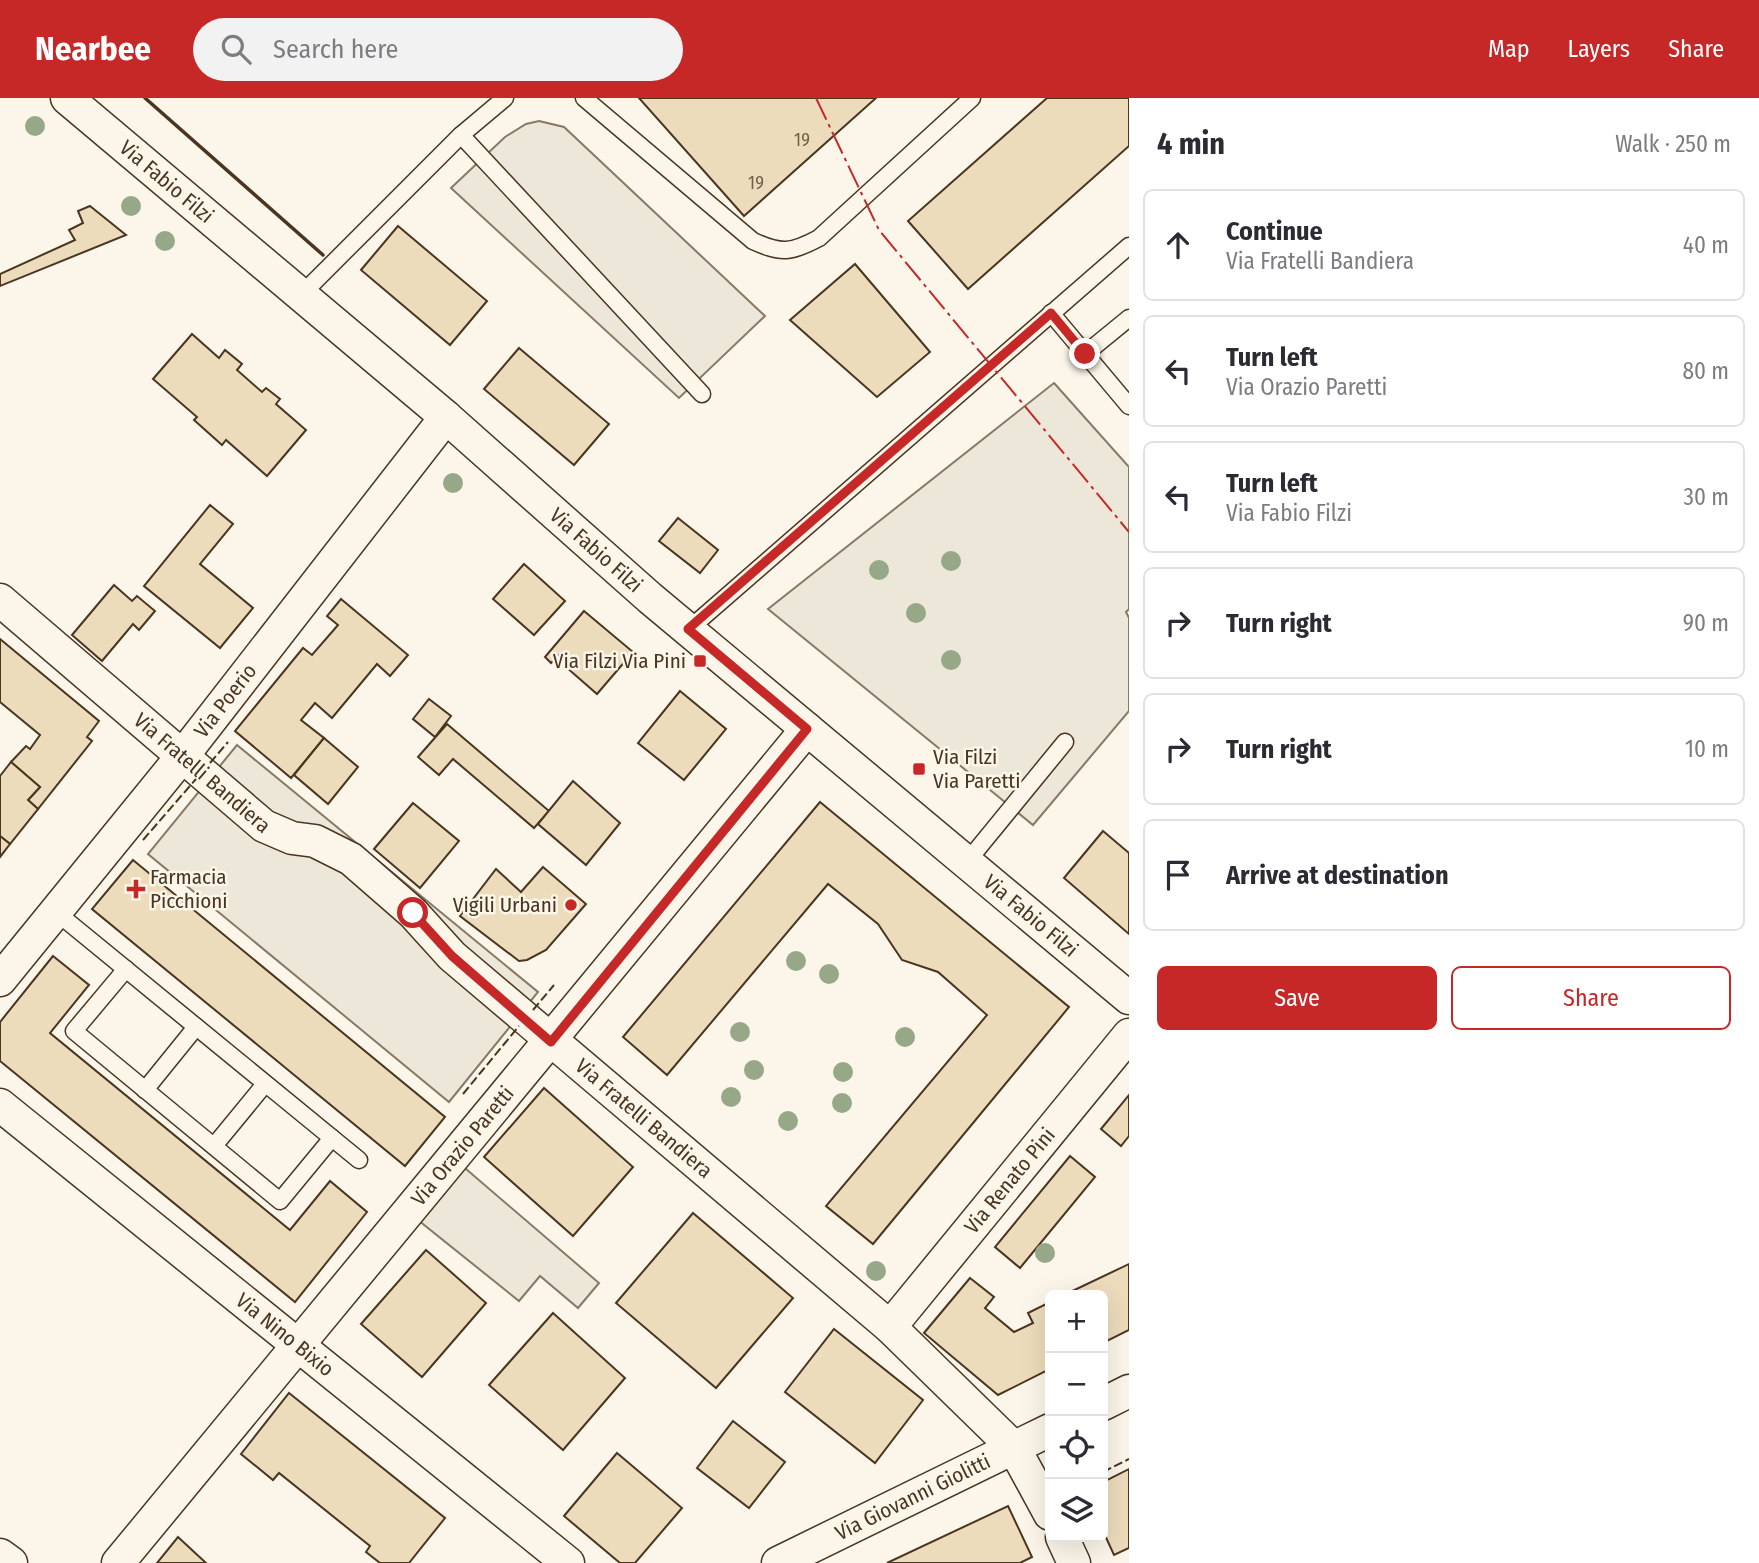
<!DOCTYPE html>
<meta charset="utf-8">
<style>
body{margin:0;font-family:"Fira Sans Condensed",sans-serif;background:#f2f2f3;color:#2b2b33}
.controls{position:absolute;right:21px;bottom:21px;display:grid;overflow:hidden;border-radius:10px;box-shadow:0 7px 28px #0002}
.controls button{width:63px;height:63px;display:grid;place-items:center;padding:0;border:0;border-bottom:2px solid #e1e1e2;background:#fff;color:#2b2b33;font:35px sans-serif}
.stop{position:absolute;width:21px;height:21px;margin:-16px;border:5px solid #c62828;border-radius:50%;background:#fff}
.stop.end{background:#c62828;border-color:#fff;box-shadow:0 2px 7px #0008}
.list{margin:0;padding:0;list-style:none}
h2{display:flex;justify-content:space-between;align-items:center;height:91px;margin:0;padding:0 28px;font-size:30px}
h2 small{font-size:23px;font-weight:400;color:#7c7c81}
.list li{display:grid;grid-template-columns:46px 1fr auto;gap:21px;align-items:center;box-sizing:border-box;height:112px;margin:0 14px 14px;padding:0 14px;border:2px solid #e1e1e2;border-radius:10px}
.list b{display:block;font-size:26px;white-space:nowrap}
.list p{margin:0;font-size:23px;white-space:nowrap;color:#7c7c81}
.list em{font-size:23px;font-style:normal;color:#7c7c81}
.actions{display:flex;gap:14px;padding:21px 28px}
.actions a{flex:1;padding:16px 0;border:2px solid #c62828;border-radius:10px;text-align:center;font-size:24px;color:#c62828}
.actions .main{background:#c62828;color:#fff}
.icon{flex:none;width:38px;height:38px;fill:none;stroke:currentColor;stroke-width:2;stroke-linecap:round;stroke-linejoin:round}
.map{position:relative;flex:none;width:1129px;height:1465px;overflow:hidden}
header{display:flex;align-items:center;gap:42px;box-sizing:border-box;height:98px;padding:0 35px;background:#c62828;color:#fff}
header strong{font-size:33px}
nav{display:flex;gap:38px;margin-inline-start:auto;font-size:24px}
.search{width:490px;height:63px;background:#f2f2f3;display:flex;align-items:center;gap:18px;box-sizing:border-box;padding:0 24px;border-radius:38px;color:#7c7c81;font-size:26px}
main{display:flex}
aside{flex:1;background:#fff}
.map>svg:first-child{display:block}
.parking{fill:#ede7d9;stroke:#887966;stroke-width:2}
.building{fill:#ecdcbc;stroke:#4a3520;stroke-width:2}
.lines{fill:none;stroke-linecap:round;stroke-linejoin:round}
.lane-casing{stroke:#4a3520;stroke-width:19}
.street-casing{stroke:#4a3520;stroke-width:35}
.lane{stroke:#fbf6e9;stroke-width:16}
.street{stroke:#fbf6e9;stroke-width:32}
.fence{stroke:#4a3520;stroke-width:2;stroke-dasharray:9 3.5;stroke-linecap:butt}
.wall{stroke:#4a3520;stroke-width:3.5}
.power{stroke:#c62828;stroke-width:2;stroke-dasharray:24 5 3.5 5;stroke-linecap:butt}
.tree{fill:#96a887}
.route{stroke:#c62828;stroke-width:9}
.poi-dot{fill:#c62828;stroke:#fbf6e9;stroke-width:2.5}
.labels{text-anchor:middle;stroke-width:5;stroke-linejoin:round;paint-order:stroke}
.number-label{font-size:18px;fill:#725f47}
.street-label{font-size:21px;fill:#4a3520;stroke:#fbf6e9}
.poi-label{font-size:21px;fill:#4a3520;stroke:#fbf6e9;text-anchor:end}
</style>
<header>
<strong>Nearbee</strong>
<div class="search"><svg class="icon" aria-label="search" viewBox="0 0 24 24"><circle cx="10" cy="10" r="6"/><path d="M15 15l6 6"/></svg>Search here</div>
<nav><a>Map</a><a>Layers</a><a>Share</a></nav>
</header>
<main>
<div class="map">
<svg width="1129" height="1465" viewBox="0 0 1129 1465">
<rect width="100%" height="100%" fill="#fbf6e9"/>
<g class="parking">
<path d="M539 23 564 29 765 218 679 300 451 90 505 39 526 26Z"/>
<path d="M1054 285 1129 369V511L1126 514 1129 520V613L1033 727 768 511Z"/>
<path d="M237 647 538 894 449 1004 148 756Z"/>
<path d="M452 1059 599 1185 578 1210 540 1178 519 1203 408 1114Z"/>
</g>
<g class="building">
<path d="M639 0H876L744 118Z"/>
<path d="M1047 0H1129V48L968 191 908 123Z"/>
<path d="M90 108 126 137 0 188V176L75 142 69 132 83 125 78 113Z"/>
<path d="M398 128 487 203 450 247 361 172Z"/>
<path d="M855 166 930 254 877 299 790 222Z"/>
<path d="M192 236 219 260 225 252 242 266 237 272 262 294 266 290 280 301 276 306 306 332 267 378 226 342 222 347 194 322 197 319 153 281Z"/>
<path d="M519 250 609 326 574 367 484 291Z"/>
<path d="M210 407 233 426 200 466 253 510 220 550 144 488Z"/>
<path d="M678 420 718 452 700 475 659 443Z"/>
<path d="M524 466 565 503 534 537 493 501Z"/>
<path d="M114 487 132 503 137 498 155 513 139 532 133 526 102 563 72 537Z"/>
<path d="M341 501 408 557 390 578 377 566 332 620 315 605 301 622 324 640 291 680 235 633 303 550 312 557 338 527 327 518Z"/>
<path d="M584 513 633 554 597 596 566 569 569 566 559 557 551 565 545 559Z"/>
<path d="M0 541 99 623 87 639 92 643 38 711 28 702 40 689 11 664 26 648 30 651 40 637 0 604Z"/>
<path d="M680 593 726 631 684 682 638 645Z"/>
<path d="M429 601 451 618 435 639 413 621Z"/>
<path d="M447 626 549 713 534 730 453 661 439 677 418 659Z"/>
<path d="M324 640 358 669 328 706 294 677Z"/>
<path d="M11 664 40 689 28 702 38 711 10 746 0 738V678Z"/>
<path d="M573 683 620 725 586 767 538 726Z"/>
<path d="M820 704 1069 909 873 1146 826 1108 987 917 938 874 902 862 878 826 828 786 667 977 623 939Z"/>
<path d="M413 705 459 743 420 790 374 751Z"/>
<path d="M1103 733 1129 755V836L1064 780Z"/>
<path d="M0 738 10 746 0 759Z"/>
<path d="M133 762 445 1019 405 1068 92 811Z"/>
<path d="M543 769 586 806 546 852 527 862 519 863 460 818 496 771 521 794Z"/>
<path d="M53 858 89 887 50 935 290 1132 330 1083 367 1114 295 1204 0 963V924Z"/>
<path d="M544 990 633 1069 573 1138 484 1059Z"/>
<path d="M1129 997V1038L1121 1048 1101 1031Z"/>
<path d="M1070 1058 1095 1079 1020 1170 995 1149Z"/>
<path d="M693 1115 793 1200 716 1290 616 1205Z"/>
<path d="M426 1152 486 1205 422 1279 361 1226Z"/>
<path d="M1129 1166V1232L1103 1245V1197H1064Z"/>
<path d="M970 1180 994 1199 985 1210 1014 1234 1033 1225 1028 1215 1050 1204V1271L998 1297 924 1235Z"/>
<path d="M553 1215 625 1280 563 1352 489 1287Z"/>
<path d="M834 1231 923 1302 875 1365 785 1294Z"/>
<path d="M289 1295 445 1420 409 1465H380L366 1454 370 1448 279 1375 273 1382 241 1356Z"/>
<path d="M733 1323 785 1364 749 1410 697 1370Z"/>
<path d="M617 1355 682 1410 635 1465H620L564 1418Z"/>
<path d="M1129 1371V1450L1114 1457 1103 1433V1384Z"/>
<path d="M1008 1408 1032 1459 1020 1465H887Z"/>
<path d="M178 1439 206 1465H157Z"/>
</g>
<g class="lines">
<defs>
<g id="lane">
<path d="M584 0 753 143C781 156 791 155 819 140L972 0"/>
<path d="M461 37 702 296"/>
<path d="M300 198 461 37 505 0"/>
<path d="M1051 215 1129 308"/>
<path d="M1085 256 1129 220"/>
<path d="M688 532 1129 148"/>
<path d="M966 765 1065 644"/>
<path d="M56 814 359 1062"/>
<path d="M126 871 74 933 280 1103 332 1040"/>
<path d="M145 992 196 929"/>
<path d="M214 1048 265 986"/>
</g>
<g id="street">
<path id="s1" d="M67 0 446 319 650 500 1129 900"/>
<path id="s2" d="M0 502 264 728 292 740 315 743 351 761 413 815 452 858 890 1229 1014 1350 1050 1416"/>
<path id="s3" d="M0 882 184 656 446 319"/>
<path id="s4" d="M0 1007 568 1465"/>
<path id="s5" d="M890 1229 1129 937"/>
<path d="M1103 1306 1129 1293"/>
<path d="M1062 1439 1074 1465"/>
<path d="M0 1457 11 1465"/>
<path id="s6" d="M118 1465 807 631"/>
<path id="s7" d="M778 1465 1050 1332"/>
</g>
</defs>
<use href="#lane" class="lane-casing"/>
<use href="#street" class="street-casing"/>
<use href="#lane" class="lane"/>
<use href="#street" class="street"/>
<g class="fence">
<path d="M210 665 228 644"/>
<path d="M143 742 196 681"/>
<path d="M533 912 554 887"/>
<path d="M463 996 519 928"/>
<path d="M1103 1374 1129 1361"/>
</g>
<path class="wall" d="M145 0 323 157"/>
<path class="power" d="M816 0 879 132 1129 434"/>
</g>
<g class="tree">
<circle cx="35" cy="28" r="10"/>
<circle cx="131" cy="108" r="10"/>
<circle cx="165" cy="143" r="10"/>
<circle cx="453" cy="385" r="10"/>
<circle cx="951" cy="463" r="10"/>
<circle cx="879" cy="472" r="10"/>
<circle cx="916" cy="515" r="10"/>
<circle cx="951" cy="562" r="10"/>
<circle cx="796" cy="863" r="10"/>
<circle cx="829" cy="876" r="10"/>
<circle cx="740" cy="934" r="10"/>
<circle cx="905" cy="939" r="10"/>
<circle cx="754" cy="972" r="10"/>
<circle cx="843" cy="974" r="10"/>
<circle cx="731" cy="999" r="10"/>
<circle cx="842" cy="1005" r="10"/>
<circle cx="788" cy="1023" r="10"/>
<circle cx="1045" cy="1155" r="10"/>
<circle cx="876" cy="1173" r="10"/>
</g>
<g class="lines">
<path class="route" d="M413 815 452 858 551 944 807 631 688 531 1051 215 1085 256"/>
</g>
<g class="poi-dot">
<rect x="693" y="556" width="14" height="14" rx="3.5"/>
<rect x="912" y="664" width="14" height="14" rx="3.5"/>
<path d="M132.5 780.5h7v7h7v7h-7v7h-7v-7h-7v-7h7z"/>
<circle cx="571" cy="807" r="7"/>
</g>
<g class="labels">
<g class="number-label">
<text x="802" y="48">19</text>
<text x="756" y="91">19</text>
</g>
<g class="street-label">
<text dy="7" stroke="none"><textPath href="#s1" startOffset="130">Via Fabio Filzi</textPath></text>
<text dy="7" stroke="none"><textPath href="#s1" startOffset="696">Via Fabio Filzi</textPath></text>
<text dy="7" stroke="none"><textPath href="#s3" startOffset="359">Via Poerio</textPath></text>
<text dy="7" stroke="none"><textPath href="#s2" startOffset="266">Via Fratelli Bandiera</textPath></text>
<text dy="7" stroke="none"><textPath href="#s1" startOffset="1264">Via Fabio Filzi</textPath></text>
<text dy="7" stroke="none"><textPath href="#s2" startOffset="833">Via Fratelli Bandiera</textPath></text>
<text dy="7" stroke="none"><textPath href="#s6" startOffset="541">Via Orazio Paretti</textPath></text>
<text dy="7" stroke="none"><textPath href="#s5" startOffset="189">Via Renato Pini</textPath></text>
<text dy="7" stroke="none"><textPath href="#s4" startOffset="366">Via Nino Bixio</textPath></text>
<text dy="7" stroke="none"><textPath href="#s7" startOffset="150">Via Giovanni Giolitti</textPath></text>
</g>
<g class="poi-label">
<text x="686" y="570">Via Filzi Via Pini</text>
<text x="933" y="666" text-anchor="start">Via Filzi<tspan x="933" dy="24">Via Paretti</tspan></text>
<text x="150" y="786" text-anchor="start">Farmacia<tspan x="150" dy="24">Picchioni</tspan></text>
<text x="557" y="814">Vigili Urbani</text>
</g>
</g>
</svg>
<div class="controls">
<button>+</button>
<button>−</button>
<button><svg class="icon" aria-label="locate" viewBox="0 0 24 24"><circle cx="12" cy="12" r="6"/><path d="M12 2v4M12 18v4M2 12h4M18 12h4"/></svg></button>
<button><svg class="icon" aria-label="layers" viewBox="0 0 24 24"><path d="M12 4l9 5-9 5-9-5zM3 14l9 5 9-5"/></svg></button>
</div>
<div class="stop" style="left:413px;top:815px"></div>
<div class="stop end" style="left:1085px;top:256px"></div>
</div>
<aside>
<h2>4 min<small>Walk · 250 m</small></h2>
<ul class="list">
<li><svg class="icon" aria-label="ahead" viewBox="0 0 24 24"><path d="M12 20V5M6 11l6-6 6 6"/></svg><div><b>Continue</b><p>Via Fratelli Bandiera</p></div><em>40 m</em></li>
<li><svg class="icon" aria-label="left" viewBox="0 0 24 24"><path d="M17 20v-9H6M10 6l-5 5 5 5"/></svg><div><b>Turn left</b><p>Via Orazio Paretti</p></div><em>80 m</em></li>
<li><svg class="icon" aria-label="left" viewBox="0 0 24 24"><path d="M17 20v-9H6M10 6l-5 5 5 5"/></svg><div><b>Turn left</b><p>Via Fabio Filzi</p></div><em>30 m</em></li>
<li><svg class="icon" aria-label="right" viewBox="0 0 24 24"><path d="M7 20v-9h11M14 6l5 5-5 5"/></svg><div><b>Turn right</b></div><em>90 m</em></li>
<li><svg class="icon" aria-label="right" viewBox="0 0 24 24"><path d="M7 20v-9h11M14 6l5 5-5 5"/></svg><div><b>Turn right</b></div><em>10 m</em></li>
<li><svg class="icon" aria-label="arrive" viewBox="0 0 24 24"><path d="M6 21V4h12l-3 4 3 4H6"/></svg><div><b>Arrive at destination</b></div></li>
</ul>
<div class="actions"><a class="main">Save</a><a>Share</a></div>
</aside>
</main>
